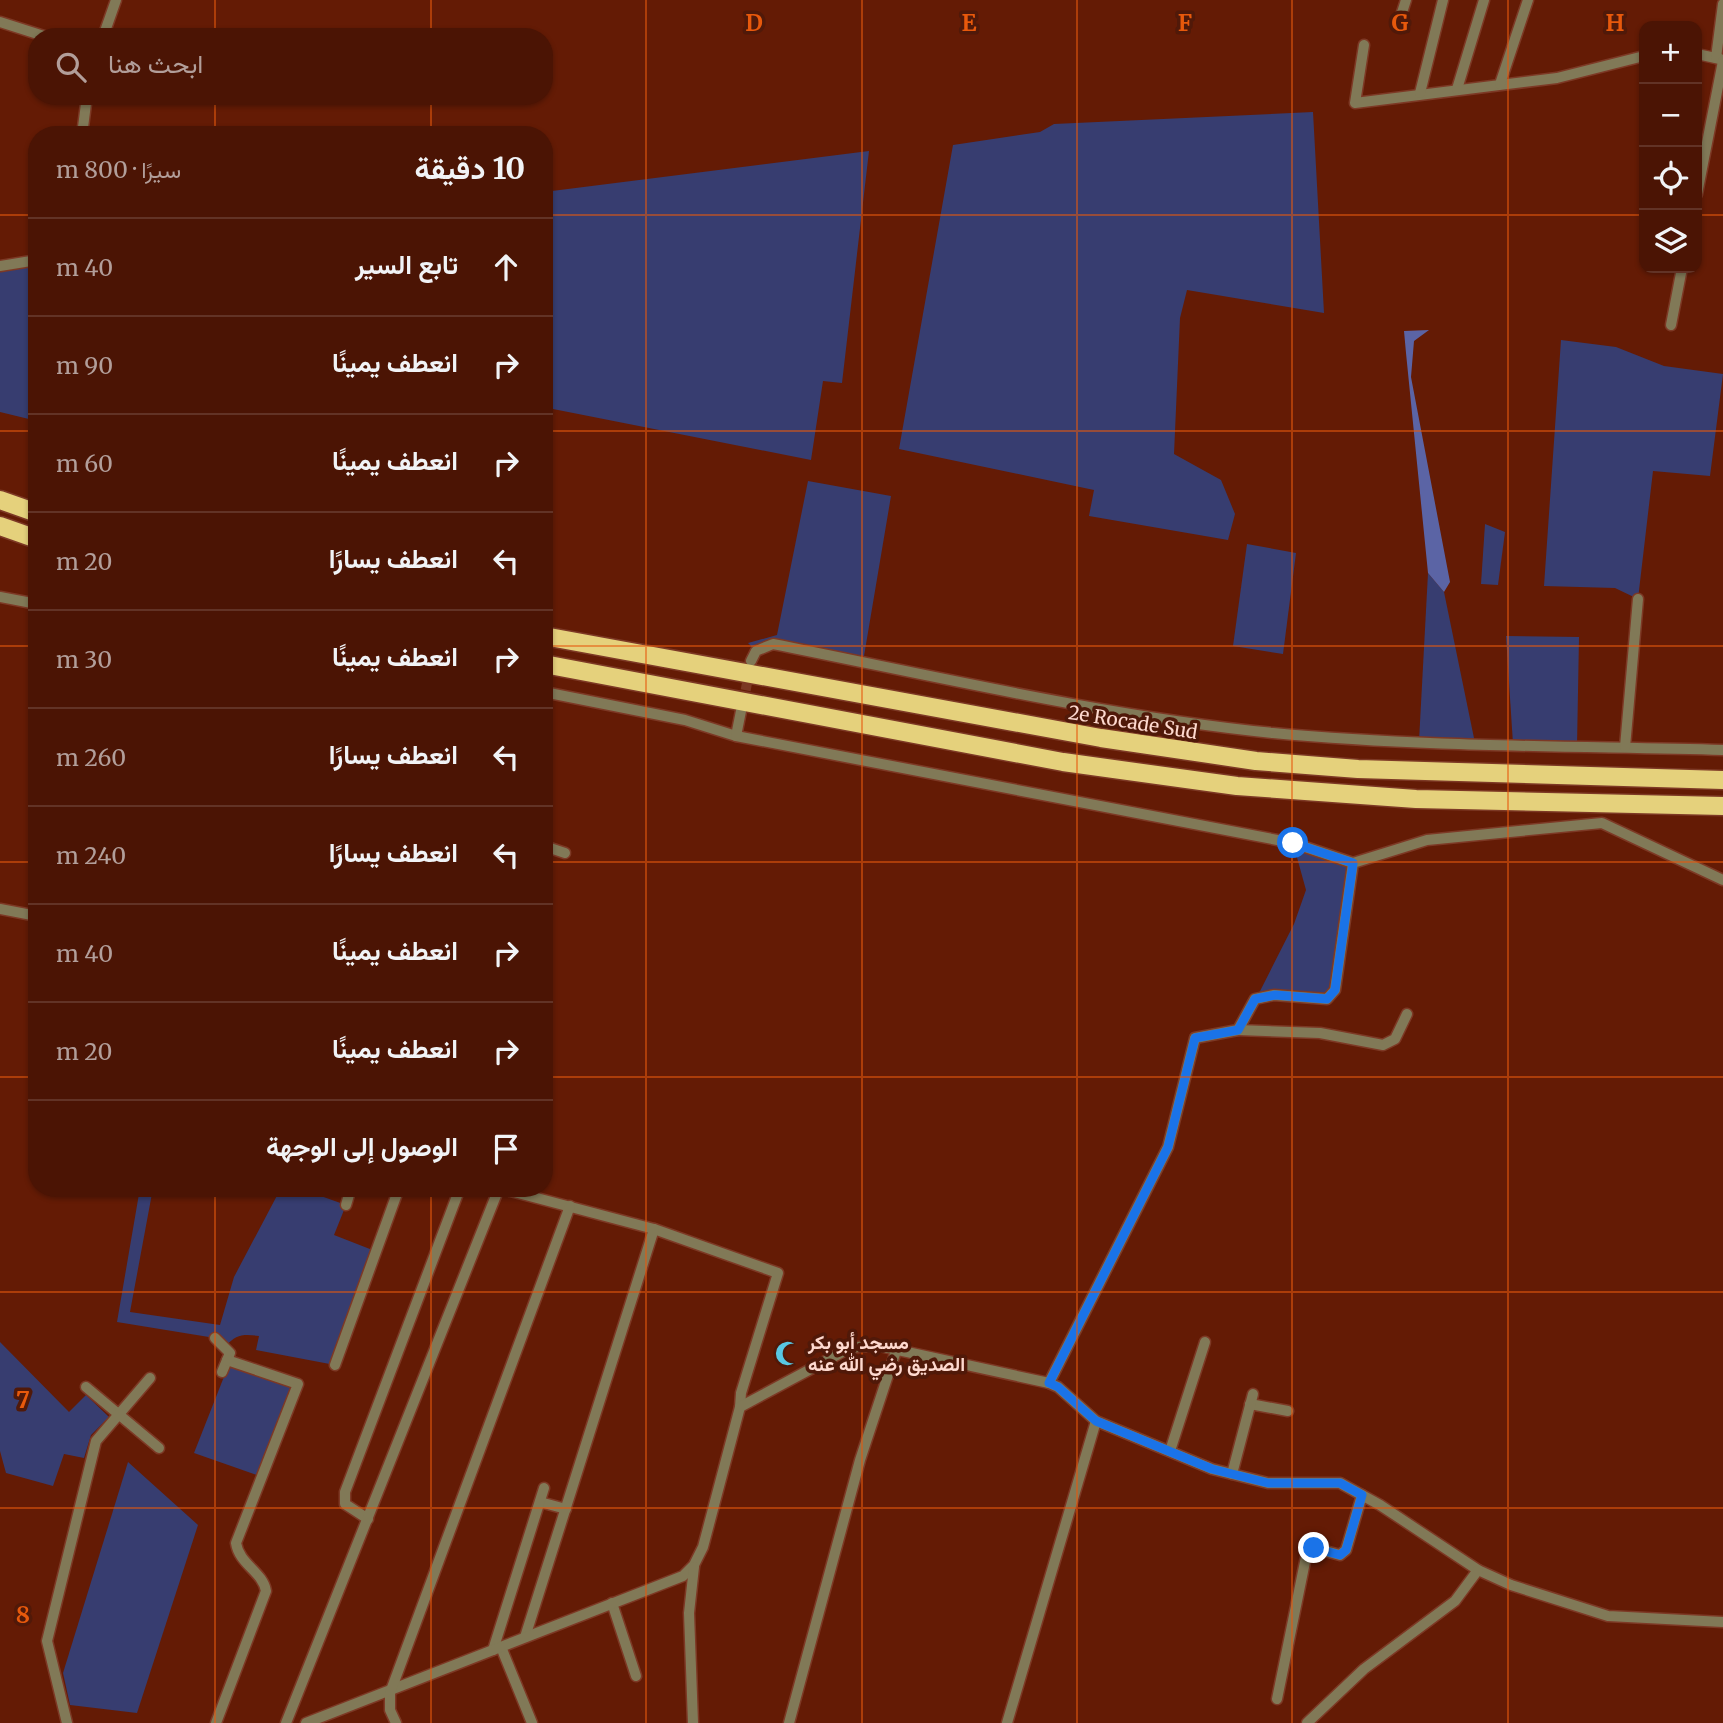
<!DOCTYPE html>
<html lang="ar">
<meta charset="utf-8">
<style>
body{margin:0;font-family:Merriweather,Vazirmatn,serif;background:#552113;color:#f1f3f6;direction:rtl}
.controls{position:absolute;right:21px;top:21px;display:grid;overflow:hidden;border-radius:14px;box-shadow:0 2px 5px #0004}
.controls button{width:63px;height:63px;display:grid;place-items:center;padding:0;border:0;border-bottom:2px solid #623326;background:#4b1404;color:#f1f3f6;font:35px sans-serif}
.stop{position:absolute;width:21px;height:21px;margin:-16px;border:5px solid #1a73e8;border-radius:50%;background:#fff}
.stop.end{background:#1a73e8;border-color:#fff;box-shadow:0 2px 7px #0008}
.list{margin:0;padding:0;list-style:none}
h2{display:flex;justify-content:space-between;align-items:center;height:91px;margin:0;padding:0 28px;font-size:30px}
h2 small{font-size:23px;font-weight:400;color:#b29e9a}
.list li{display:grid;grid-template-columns:46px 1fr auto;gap:21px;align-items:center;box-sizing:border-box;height:98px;padding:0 28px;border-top:2px solid #623326}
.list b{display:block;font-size:26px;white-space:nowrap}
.list em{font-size:23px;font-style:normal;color:#b29e9a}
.icon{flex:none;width:38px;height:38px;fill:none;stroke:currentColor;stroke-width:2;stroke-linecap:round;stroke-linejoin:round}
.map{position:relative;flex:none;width:1723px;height:1723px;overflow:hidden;direction:ltr}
.search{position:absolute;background:#4b1404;box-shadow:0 2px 5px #0004;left:28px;top:28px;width:525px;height:77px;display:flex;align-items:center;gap:18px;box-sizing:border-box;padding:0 24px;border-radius:28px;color:#b29e9a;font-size:26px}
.panel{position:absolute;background:#4b1404;box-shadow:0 2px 5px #0004;left:28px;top:126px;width:525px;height:1071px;border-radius:28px;direction:rtl}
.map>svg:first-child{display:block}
.green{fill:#373d70}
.forest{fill:#5b64a5}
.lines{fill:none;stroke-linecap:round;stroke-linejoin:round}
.street-tunnel{stroke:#7b3823;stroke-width:10;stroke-dasharray:10 5;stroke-linecap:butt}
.street-casing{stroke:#7d3925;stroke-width:13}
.highway-casing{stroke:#7d3925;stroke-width:21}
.street{stroke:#817957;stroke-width:10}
.highway{stroke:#e5d17c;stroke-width:18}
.route{stroke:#1a73e8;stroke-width:9}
.grid{fill:none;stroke:#e8590c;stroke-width:2;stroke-opacity:0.55}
.labels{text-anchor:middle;stroke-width:7;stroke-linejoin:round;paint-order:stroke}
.street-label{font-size:19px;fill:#fed9cf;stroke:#501909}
.poi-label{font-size:19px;font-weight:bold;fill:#fed9cf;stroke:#501909;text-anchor:start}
.grid-label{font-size:23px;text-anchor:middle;font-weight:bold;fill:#e8590c;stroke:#501909;stroke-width:7;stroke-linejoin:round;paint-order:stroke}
</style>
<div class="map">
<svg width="1723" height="1723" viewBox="0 0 1723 1723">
<rect width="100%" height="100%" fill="#641b05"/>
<g class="green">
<path d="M1313 112 1324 313 1187 290 1180 318 1174 454 1221 480 1235 514 1228 540 1089 516 1094 490 899 449 953 145 1040 132 1054 124Z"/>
<path d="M869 151 842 383 823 381 811 460 553 409 544 456V192Z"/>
<path d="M37 260V421L0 412V266Z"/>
<path d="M1561 340 1616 347 1664 366 1723 374 1710 476 1653 471 1638 599 1615 588 1544 586Z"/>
<path d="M808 481 891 496 863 662 773 644 756 651 748 643 777 635Z"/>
<path d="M1485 524 1505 532 1498 585 1481 584Z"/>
<path d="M1247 544 1296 553 1283 654 1233 646Z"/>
<path d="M1428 573 1444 592 1475 743 1419 741Z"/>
<path d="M1506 636 1579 637 1577 746 1513 744Z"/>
<path d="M1293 843 1353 863 1335 990 1327 999H1256L1294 924 1306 890Z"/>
<path d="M140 1188H153L130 1312 220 1325 234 1277 281 1188H319L318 1195 346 1205 334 1235 375 1251 335 1365 256 1350 259 1336C244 1334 236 1334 226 1346L215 1338 117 1322Z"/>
<path d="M0 1342 69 1412 86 1395 109 1417 91 1435 84 1458 64 1454 53 1486 6 1473 0 1451Z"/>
<path d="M229 1364 293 1386 257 1475 194 1453Z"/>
<path d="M128 1462 198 1525 137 1713 70 1705 63 1673Z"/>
</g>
<path class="forest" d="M1429 330 1414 341 1411 377 1450 582 1444 592 1428 573 1406 353 1404 331Z"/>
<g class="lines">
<path class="street-tunnel" d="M743 705 749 672"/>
<defs>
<g id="street">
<path d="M0 22 47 37"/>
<path d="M1398 25 1406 0"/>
<path d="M103 37 116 0"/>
<path d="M1364 45 1355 103 1557 78 1644 56"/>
<path d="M1697 54 1720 59"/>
<path d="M1716 58 1723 4"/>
<path d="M1500 84 1528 0"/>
<path d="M1457 89 1484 0"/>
<path d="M1420 93 1443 0"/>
<path d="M82 135 87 96"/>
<path d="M1697 194 1723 61"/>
<path d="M0 266 37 260"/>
<path d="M1671 325 1682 268"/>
<path d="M0 597 37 604"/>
<path d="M751 661 756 651 773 644C939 677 1105 716 1273 733 1422 747 1574 746 1723 750"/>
<path d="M544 692 685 720 736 736 1293 843 1353 863"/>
<path d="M736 736 741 711"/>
<path d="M1625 747 1638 599"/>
<path d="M544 846 565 853"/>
<path d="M0 909 37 916"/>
<path d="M1238 1030 1320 1033 1383 1045 1395 1039 1407 1014"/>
<path d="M499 1188 654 1229 778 1273 741 1393 740 1407"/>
<path d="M346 1205 351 1188"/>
<path d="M215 1338 230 1353 222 1372"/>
<path d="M335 1365 399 1188"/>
<path d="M1049 1383 1168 1147 1195 1038 1238 1030 1255 999 1274 995 1327 999 1335 990 1353 863 1427 840 1602 823 1723 880"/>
<path d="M86 1387 159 1448"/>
<path d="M1250 1404 1288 1411"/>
<path d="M1170 1451 1205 1342"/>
<path d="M1232 1474 1253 1394"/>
<path d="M540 1502 566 1509"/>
<path d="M368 1519 345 1504V1492L460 1188"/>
<path d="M612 1603 636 1676"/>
<path d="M525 1637 654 1229"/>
<path d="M501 1647 532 1723"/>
<path d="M493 1650 544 1488"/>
<path d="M1277 1699 1307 1552 1314 1548 1340 1555 1346 1550 1362 1495"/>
<path d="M67 1723 47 1641 96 1441 150 1378"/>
<path d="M216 1723 266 1591C263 1572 239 1564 236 1543L298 1384 227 1360"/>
<path d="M286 1723 499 1188"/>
<path d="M306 1723 683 1576 694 1565 703 1547 740 1407 850 1348 875 1345 1049 1383 1058 1387 1096 1421 1212 1469 1268 1483H1340L1380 1505 1478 1570 1511 1585 1608 1616 1723 1622"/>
<path d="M396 1723 390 1710V1693L570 1206"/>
<path d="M693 1723 689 1613 694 1567"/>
<path d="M789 1723 860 1460 896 1351"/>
<path d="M1007 1723 1096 1421"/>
<path d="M1307 1723 1364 1669 1455 1601 1478 1570"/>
</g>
<g id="highway">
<path d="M0 500 37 513"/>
<path d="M0 526 37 539"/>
<path d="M544 636 1101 738 1256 761 1358 769 1723 780"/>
<path d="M544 664 1063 762 1237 786 1416 799 1723 806"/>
</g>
</defs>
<use href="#street" class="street-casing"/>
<use href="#highway" class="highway-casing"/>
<use href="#street" class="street"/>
<use href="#highway" class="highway"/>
</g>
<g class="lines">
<path class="route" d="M1293 843 1353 863 1335 990 1327 999 1275 995 1255 999 1238 1030 1195 1038 1168 1147 1049 1383 1058 1387 1096 1421 1212 1469 1268 1483H1340L1362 1495 1346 1550 1340 1555 1314 1548"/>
</g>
<path class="grid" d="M215 0V37M431 0V37M646 0V1723M862 0V1723M1077 0V1723M1292 0V1723M1508 0V1723M215 96V135M431 96V135M0 215H37M544 215H1644M1697 215H1723M0 431H37M544 431H1723M0 646H37M544 646H1723M0 862H37M544 862H1723M0 1077H37M544 1077H1723M215 1188V1723M431 1188V1723M0 1292H1723M0 1508H1723"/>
<defs>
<symbol id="mosque-bare" viewBox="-9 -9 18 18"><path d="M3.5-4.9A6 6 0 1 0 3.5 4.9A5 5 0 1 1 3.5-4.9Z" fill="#58c8e4" stroke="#501909" stroke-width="2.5" paint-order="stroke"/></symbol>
</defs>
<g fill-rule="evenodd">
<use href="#mosque-bare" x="770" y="1336" width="35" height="35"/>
</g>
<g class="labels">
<g class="street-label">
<text transform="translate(1133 722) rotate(9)" y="7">2e Rocade Sud</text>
</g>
<g class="poi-label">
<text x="808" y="1349">مسجد أبو بكر<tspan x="808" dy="22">الصديق رضي الله عنه</tspan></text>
</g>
</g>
<g class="grid-label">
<text x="754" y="31">D</text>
<text x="969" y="31">E</text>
<text x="1185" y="31">F</text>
<text x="1400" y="31">G</text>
<text x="1615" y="31">H</text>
<text x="23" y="1408">7</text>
<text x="23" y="1623">8</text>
</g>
</svg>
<div class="controls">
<button>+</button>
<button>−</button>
<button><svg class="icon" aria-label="locate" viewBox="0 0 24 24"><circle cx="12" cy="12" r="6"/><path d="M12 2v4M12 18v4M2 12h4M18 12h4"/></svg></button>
<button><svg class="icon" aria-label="layers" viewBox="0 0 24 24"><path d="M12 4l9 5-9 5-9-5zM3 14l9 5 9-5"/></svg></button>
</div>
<div class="stop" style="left:1293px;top:843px"></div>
<div class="stop end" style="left:1314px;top:1548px"></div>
<div class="search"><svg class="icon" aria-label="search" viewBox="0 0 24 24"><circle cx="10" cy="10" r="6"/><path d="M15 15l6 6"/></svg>ابحث هنا</div>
<section class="panel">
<h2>10 دقيقة<small>سيرًا · 800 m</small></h2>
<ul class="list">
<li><svg class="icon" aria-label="ahead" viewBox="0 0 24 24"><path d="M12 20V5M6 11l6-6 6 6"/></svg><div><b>تابع السير</b></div><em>40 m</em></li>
<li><svg class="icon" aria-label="right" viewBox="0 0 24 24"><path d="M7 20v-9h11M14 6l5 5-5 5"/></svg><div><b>انعطف يمينًا</b></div><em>90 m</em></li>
<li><svg class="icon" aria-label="right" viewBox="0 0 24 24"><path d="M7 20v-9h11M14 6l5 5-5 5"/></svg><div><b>انعطف يمينًا</b></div><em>60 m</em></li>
<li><svg class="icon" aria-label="left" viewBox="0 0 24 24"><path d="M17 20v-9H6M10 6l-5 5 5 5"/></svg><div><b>انعطف يسارًا</b></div><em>20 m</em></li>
<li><svg class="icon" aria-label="right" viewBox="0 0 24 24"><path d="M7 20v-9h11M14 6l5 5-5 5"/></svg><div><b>انعطف يمينًا</b></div><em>30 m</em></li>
<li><svg class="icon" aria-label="left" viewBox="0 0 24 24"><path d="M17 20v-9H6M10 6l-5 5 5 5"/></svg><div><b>انعطف يسارًا</b></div><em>260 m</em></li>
<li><svg class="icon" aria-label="left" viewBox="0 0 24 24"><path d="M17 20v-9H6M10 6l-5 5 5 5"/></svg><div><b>انعطف يسارًا</b></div><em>240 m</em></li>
<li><svg class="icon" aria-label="right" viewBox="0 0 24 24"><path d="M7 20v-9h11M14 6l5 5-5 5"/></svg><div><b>انعطف يمينًا</b></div><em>40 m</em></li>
<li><svg class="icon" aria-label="right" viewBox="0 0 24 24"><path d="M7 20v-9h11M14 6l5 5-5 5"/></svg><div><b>انعطف يمينًا</b></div><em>20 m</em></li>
<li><svg class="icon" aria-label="arrive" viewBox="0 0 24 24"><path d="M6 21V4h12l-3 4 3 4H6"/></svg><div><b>الوصول إلى الوجهة</b></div></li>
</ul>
</section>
</div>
